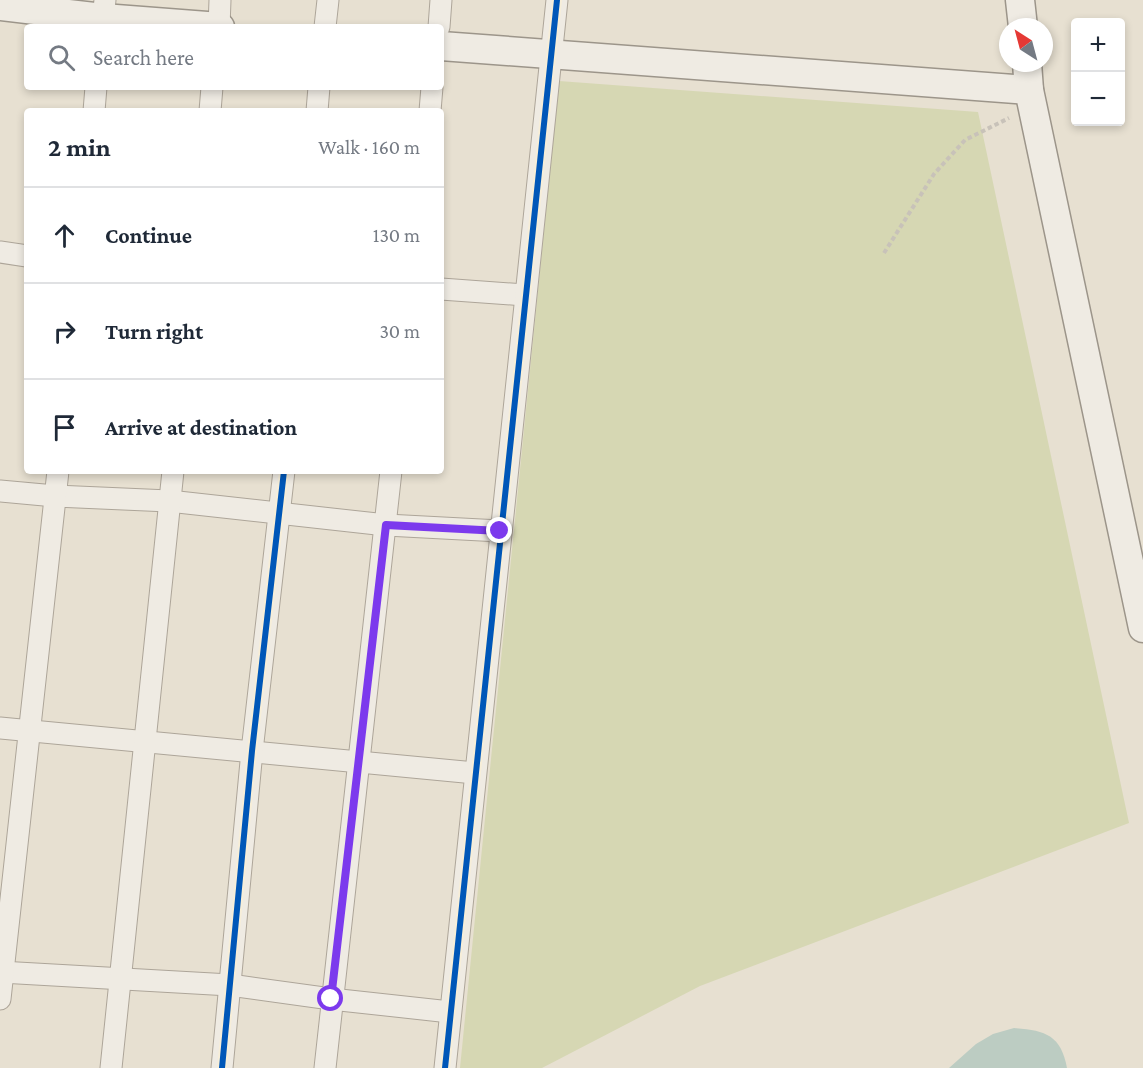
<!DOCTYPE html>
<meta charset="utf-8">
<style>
body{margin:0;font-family:"Crimson Pro",serif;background:#f6f6f7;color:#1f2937}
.controls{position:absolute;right:18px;top:18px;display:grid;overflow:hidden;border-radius:6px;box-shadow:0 3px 9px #0003}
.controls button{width:54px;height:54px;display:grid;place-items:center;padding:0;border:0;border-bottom:2px solid #e0e1e3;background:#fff;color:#1f2937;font:30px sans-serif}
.compass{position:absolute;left:999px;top:18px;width:54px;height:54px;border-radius:50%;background:#fff;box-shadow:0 3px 9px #0003;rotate:324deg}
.stop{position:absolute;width:18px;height:18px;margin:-14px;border:4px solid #7c3aed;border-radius:50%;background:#fff}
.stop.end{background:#7c3aed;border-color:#fff;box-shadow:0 2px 6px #0008}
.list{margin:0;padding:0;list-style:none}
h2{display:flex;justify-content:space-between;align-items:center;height:78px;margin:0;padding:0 24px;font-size:26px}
h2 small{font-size:20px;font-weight:400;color:#747a83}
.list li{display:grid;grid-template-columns:39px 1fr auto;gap:18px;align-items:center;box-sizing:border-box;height:96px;padding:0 24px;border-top:2px solid #e0e1e3}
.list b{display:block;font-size:22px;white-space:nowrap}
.list em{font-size:20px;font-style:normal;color:#747a83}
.icon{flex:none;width:33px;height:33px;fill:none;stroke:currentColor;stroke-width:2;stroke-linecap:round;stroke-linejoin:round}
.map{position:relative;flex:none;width:1143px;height:1068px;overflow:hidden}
.search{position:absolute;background:#fff;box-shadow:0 3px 9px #0003;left:24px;top:24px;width:420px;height:66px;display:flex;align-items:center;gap:15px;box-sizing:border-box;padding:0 21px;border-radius:6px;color:#747a83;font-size:22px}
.panel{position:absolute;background:#fff;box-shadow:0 3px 9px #0003;left:24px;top:108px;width:420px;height:366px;border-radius:6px}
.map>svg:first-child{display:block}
.green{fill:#d6d7b3}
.water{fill:#bcccc2}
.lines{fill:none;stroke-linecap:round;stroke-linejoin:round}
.street-casing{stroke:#ada599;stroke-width:23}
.secondary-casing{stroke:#9c958a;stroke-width:31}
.path{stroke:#c8c2b9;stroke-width:4;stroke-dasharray:4.5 3;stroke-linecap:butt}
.street{stroke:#efebe3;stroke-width:21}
.secondary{stroke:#efebe3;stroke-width:28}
.cycleway-casing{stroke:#f7eed8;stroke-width:10}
.cycleway{stroke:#0057b8;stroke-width:6}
.route{stroke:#7c3aed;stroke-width:8}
</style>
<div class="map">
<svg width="1143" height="1068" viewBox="0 0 1143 1068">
<rect width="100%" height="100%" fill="#e7e0d1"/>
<path class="green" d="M559 81 978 112 1129 823 700 986 542 1068H460Z"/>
<path class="water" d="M1014 1028C1045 1030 1061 1035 1067 1068H949L976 1044 993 1034Z"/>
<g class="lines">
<defs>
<g id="street">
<path d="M102 27 105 0"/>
<path d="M219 27 220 0"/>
<path d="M325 27 328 0"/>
<path d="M439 27 441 0"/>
<path d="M94 111 96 87"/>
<path d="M210 111 212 87"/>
<path d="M317 111 319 87"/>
<path d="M430 111 432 87"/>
<path d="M0 252 27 256"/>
<path d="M441 289 525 295"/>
<path d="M0 491 55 496 169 501 386 525 500 531"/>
<path d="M0 728 475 773"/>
<path d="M0 972 230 985 331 999 450 1012"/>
<path d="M0 999 58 471"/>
<path d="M111 1068 173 471"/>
<path d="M222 1068 252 751 284 471"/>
<path d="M325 1068 391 471"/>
<path d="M445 1068 557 0"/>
</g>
<g id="secondary">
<path d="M1020 0 1023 27"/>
<path d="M0 6 103 18 220 27"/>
<path d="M441 46 1029 90"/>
<path d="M1027 63 1029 90 1143 628"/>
</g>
</defs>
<use href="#street" class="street-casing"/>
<use href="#secondary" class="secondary-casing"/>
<path class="path" d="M884 253 934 174 965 140 1009 118"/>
<use href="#street" class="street"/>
<use href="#secondary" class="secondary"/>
<defs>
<g id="cycleway">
<path d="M222 1068 252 751 284 471"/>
<path d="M445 1068 557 0"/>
</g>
</defs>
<use href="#cycleway" class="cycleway-casing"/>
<use href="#cycleway" class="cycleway"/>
</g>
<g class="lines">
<path class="route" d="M331 999 386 525 500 531"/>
</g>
</svg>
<div class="controls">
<button>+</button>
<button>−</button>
</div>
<svg class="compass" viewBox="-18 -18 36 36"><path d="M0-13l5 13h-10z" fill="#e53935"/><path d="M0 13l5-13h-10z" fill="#747a83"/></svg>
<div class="stop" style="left:331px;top:999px"></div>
<div class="stop end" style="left:500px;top:531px"></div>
<div class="search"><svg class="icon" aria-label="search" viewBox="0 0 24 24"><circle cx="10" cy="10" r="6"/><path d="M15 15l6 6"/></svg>Search here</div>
<section class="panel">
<h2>2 min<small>Walk · 160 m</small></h2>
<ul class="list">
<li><svg class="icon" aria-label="ahead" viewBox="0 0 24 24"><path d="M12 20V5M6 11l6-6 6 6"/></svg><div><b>Continue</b></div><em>130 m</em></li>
<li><svg class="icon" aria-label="right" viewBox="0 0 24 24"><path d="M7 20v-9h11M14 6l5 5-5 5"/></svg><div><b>Turn right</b></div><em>30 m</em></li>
<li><svg class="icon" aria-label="arrive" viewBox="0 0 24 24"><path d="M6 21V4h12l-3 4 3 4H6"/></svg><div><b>Arrive at destination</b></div></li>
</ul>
</section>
</div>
